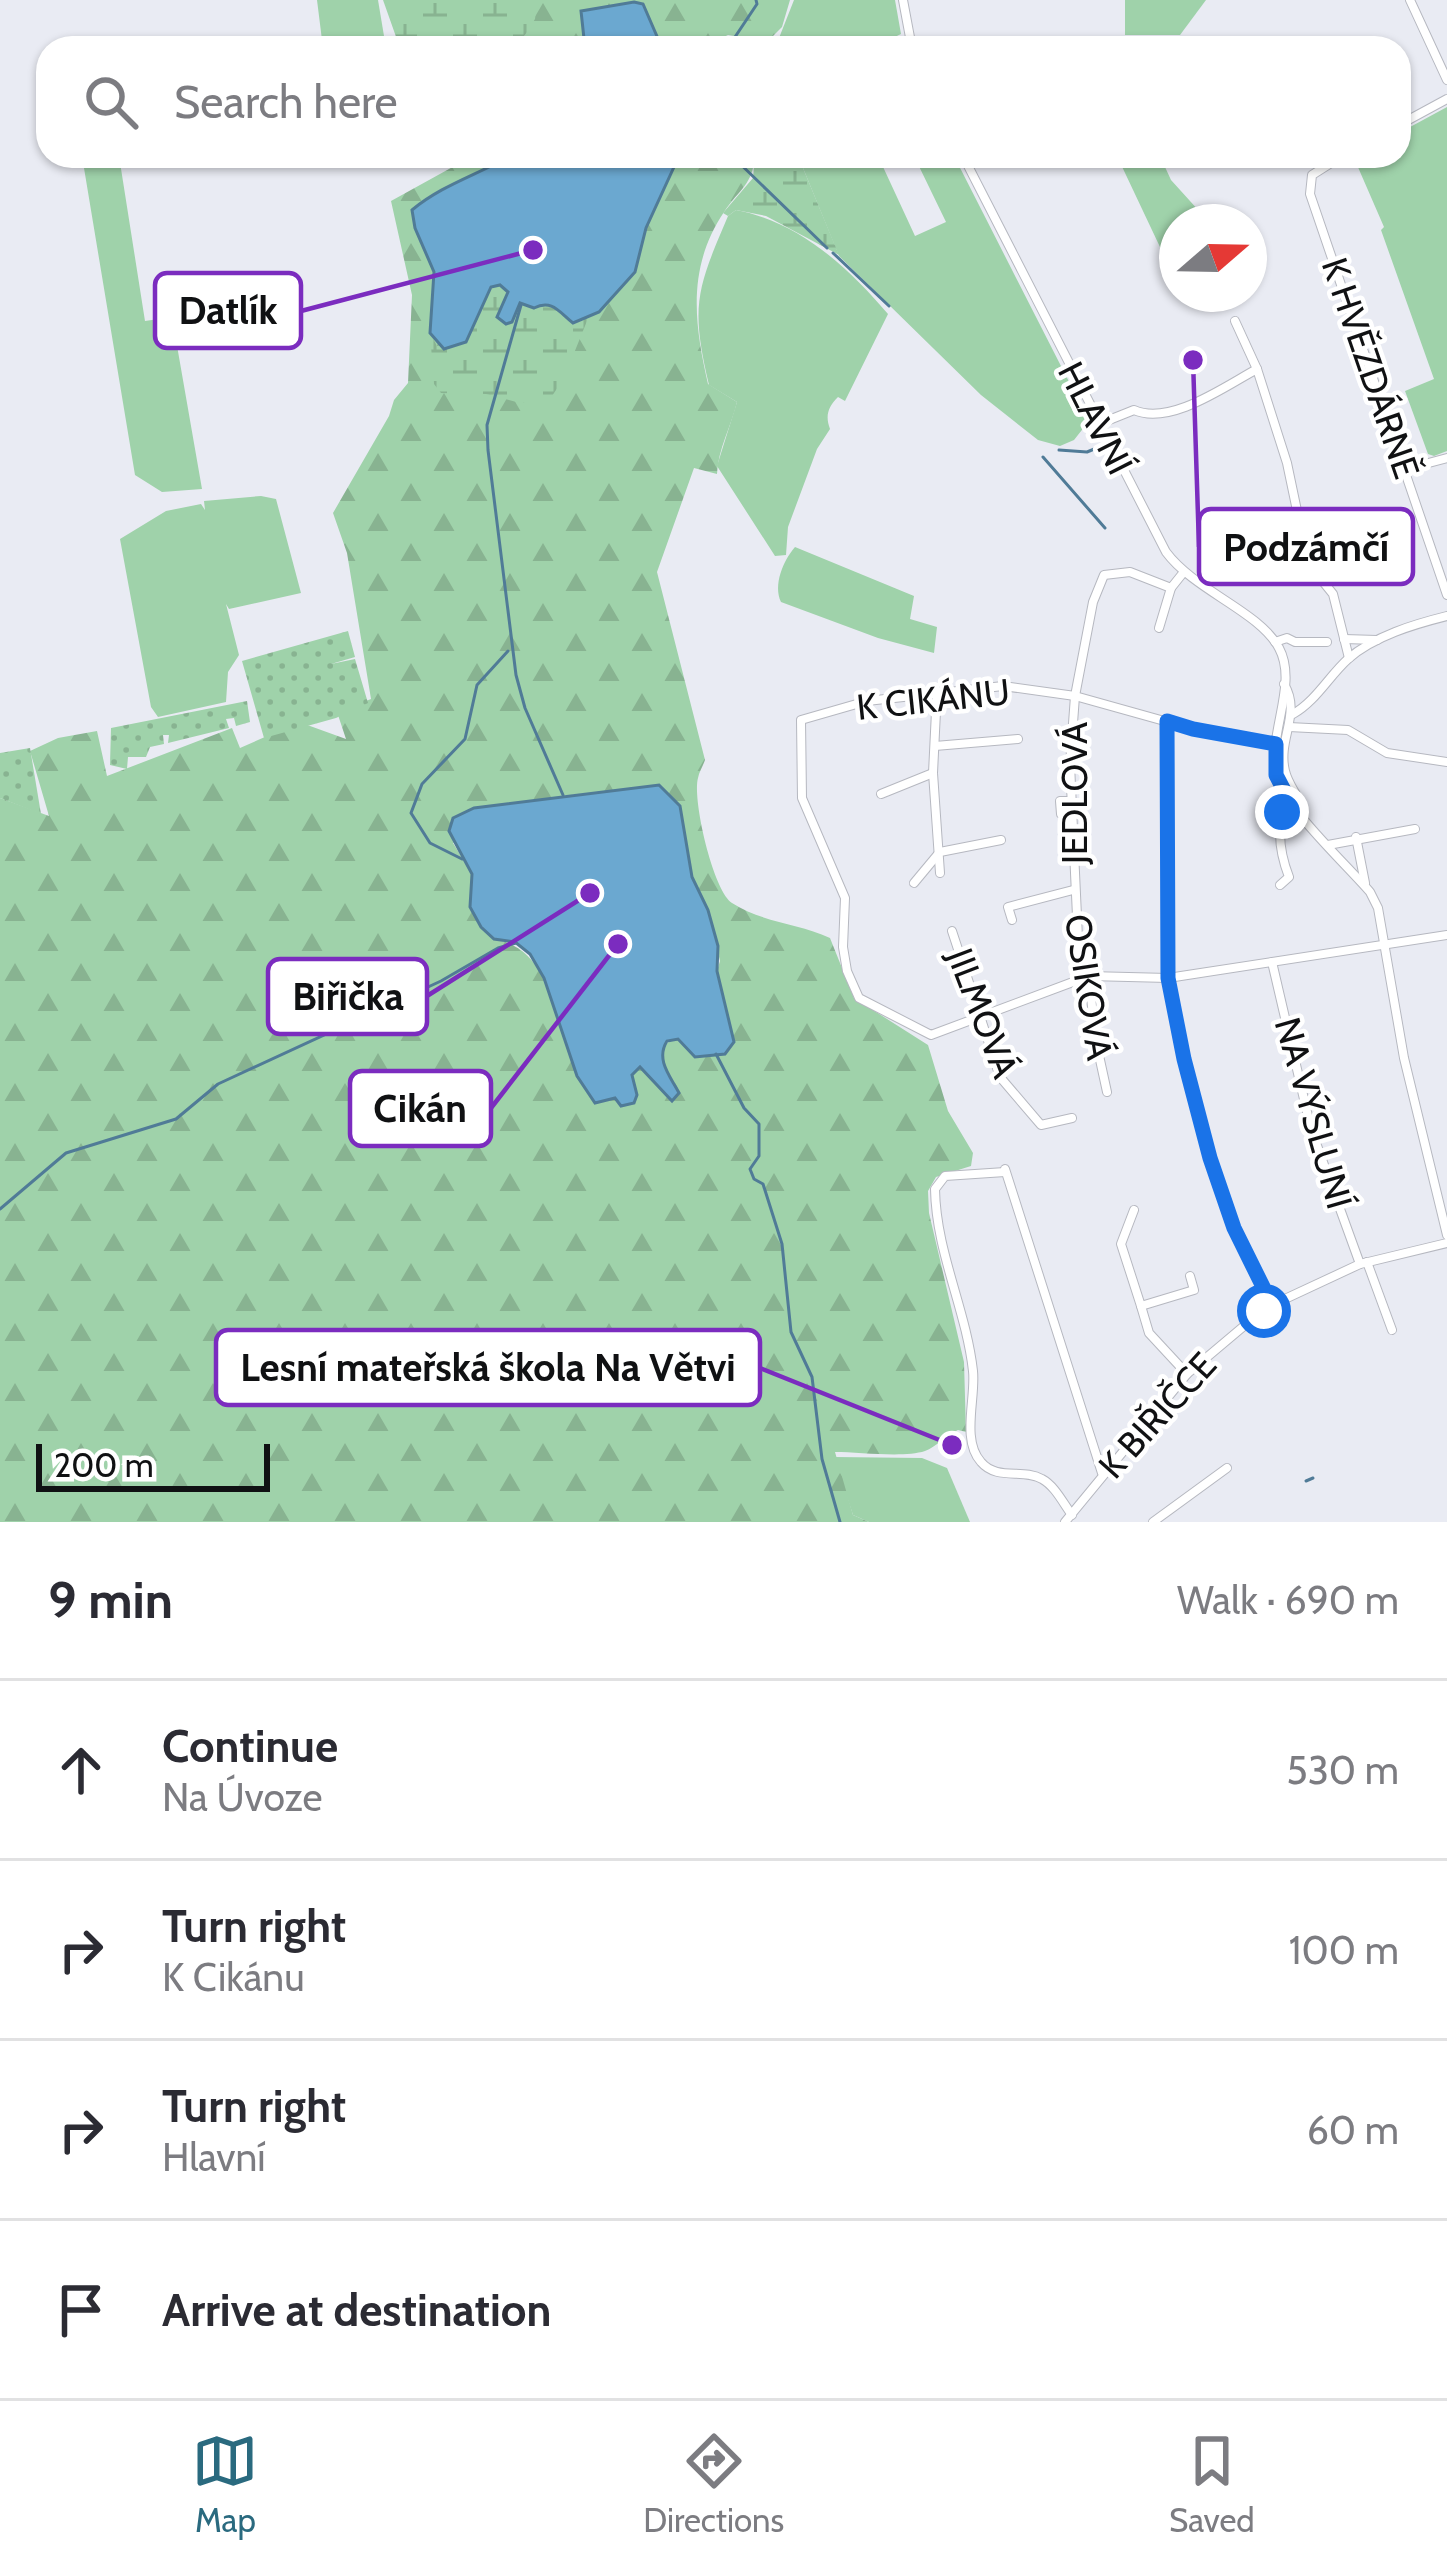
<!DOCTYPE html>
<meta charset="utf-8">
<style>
body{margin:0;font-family:Cabin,sans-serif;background:#f2f2f3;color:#2b2b33}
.compass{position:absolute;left:1159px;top:204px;width:108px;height:108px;border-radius:50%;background:#fff;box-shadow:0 3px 9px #0004;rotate:70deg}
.scale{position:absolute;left:36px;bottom:30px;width:234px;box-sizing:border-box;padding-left:12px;border:6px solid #101113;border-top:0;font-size:33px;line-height:42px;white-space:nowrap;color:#101113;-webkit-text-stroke:9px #fff;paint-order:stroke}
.stop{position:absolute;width:36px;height:36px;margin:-27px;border:9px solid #1a73e8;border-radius:50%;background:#fff}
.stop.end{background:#1a73e8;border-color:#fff;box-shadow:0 3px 12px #0008}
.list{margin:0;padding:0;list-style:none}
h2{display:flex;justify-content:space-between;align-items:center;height:156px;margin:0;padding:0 48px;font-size:51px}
h2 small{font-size:39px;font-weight:400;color:#7c7c81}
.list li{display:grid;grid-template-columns:78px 1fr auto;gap:36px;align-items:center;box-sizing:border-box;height:180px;padding:0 48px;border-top:3px solid #e1e1e2}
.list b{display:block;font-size:45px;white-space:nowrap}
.list p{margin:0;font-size:39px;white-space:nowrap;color:#7c7c81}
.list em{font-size:39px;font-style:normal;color:#7c7c81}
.icon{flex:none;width:66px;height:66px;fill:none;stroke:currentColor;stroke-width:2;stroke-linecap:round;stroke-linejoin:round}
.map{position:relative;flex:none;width:1447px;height:1522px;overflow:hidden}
.search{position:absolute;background:#fff;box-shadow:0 3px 9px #0004;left:36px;right:36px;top:36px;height:132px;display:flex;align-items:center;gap:30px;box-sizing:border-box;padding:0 42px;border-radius:36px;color:#7c7c81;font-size:45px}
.sheet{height:876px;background:#fff}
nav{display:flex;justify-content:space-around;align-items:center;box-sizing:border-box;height:168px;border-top:3px solid #e1e1e2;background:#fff;font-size:33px;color:#7c7c81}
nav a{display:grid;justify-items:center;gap:6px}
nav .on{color:#2a6a7f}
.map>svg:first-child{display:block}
.grass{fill:#9fd2aa}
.forest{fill:url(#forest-firs);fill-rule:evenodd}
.wetland{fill:url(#wetland-marsh)}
.garden{fill:url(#garden-dots)}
.water{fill:#6ba8d0;stroke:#507b97;stroke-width:3}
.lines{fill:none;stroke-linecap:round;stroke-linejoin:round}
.stream{stroke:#507b97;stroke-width:3}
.minor-casing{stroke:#b6b8c0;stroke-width:10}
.minor{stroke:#fff;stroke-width:8}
.route{stroke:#1a73e8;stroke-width:15}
.labels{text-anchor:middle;stroke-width:9;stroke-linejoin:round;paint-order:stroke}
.street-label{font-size:36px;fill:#101113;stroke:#fff}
.leader{fill:none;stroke:#7b2cbf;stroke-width:4.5}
.callout-dot{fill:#7b2cbf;stroke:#fff;stroke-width:4.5}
.callout{fill:#fff;stroke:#7b2cbf;stroke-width:4.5}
.callout-label{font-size:39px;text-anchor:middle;font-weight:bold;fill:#101113}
</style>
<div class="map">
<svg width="1447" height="1522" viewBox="0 0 1447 1522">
<defs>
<pattern id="forest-firs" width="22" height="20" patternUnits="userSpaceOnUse" patternTransform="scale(3)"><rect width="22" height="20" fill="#9fd2aa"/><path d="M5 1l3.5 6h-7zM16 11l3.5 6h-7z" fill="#88b391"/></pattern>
<pattern id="wetland-marsh" width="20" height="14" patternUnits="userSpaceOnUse" patternTransform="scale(3)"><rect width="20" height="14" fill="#9fd2aa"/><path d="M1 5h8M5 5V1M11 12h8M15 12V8" fill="none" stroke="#88b391"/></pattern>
<pattern id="garden-dots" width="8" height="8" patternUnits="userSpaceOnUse" patternTransform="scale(3)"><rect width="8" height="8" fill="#9fd2aa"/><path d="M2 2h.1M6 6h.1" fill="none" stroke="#88b391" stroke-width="1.8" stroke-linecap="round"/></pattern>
</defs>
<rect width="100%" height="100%" fill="#e9ebf3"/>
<g class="grass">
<path d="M317 0H378L386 48H323Z"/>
<path d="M794 0H895L901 34 872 48H761L779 38Z"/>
<path d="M1125 0H1206L1180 35H1125Z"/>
<path d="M1447 107V451L1434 456 1428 454 1405 391 1434 379 1381 230 1384 227 1354 158 1399 156V133Z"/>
<path d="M82 156H119L145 321 172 317 202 489 162 492 135 475Z"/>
<path d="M794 156H878L915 236 946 222 914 156H954L1089 421 1074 440 1060 446 1038 440 981 395 839 256 803 168Z"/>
<path d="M1117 156H1160L1171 180 1209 222H1177V283Z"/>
<path d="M736 210C799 222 847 266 888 314L845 401 838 397C828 407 825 416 830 429L817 449 788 527 786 555 775 556 717 466 737 402 709 385C690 305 697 289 728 216Z"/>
<path d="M261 496 276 499 301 593 229 609 226 604 239 655 228 672 226 702 158 717 151 707 120 539 166 511 201 504 205 510 204 501Z"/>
<path d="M795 547 914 596 910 619 937 627 934 653 878 638 781 602C773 585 783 561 795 547Z"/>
<path d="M834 1457 922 1458 947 1468 970 1522H869L853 1515Z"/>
</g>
<g class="forest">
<path d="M534 0H790L782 27 761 48H733L734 36 728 35 701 48H645L658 41 634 2 581 11 585 48H517L523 43Z"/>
<path d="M455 156H510C477 175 442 185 412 210L415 228 434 272 430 333 507 290 573 323 599 312 635 272 646 228 679 156H755C752 186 740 188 724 212 687 267 694 323 708 384L737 402C731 427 718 449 717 474L694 468 657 572 705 760C703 766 699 772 698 778 692 799 713 890 732 903 763 923 798 923 830 938L854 998 928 1045 948 1111 973 1153 971 1166 936 1177 928 1191 929 1213 964 1362 966 1432 958 1430C946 1435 936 1447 925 1451 904 1458 859 1452 835 1452L853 1515 869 1522H0V798L49 816 30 751 58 738 97 731 107 776 232 728 240 748 299 722 346 739 337 712 371 699 347 553 333 513 389 416 394 400 408 383 412 295 391 201 458 164ZM659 785 680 807 692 877 708 910 720 961 717 971 725 1054 695 1057 682 1041 672 1039 662 1048 663 1071 678 1090 673 1100 640 1067 632 1075 637 1095 595 1103C589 1091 580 1082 575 1070 556 1023 553 949 494 939L470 907 472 874 453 843 563 796Z"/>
</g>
<g class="wetland">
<path d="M383 0H537L535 19 517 48H400Z"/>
<path d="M755 156H794L803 168 839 255 766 216 736 210 728 216 723 213 753 178Z"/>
<path d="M500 285 507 290 497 317 512 322 519 303 552 306 573 323 589 316 564 378 552 396 520 403 486 394 441 393 434 384 430 333 437 346 466 342 490 287Z"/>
</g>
<g class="garden">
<path d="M348 631 355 657 331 664 355 659 368 703 336 718 264 738 242 661Z"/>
<path d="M247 701 250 722 236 726 234 718 226 719 229 728 168 743 169 735H163L164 744 150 747 146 757H128L127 769 110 765 111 728Z"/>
<path d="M30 748 41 814 0 798V753Z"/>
</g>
<g class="water">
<path d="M634 2 643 4 659 41 645 48H585L581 11Z"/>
<path d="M510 156H679L646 228 635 272 599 312 573 323C559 312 552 299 534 308L520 303 512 322 506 324 497 317 508 292 500 285 491 287 466 342 444 349 430 333 434 272 415 228 412 210C442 185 477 175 510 156Z"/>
<path d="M659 785 680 806 692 877 708 910 718 946 717 971 734 1042 725 1054 695 1057 678 1039 667 1041C655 1060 671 1077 679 1093L672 1101 640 1067 632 1075 637 1095 634 1103 621 1106 615 1098 595 1103 577 1076 544 978 530 954 515 942 494 939 481 927 470 907 472 874 449 831 453 818 474 808Z"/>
</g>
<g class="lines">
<g class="stream">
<path d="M735 37 757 4 756 0"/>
<path d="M732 156 827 248"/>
<path d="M833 253 889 306"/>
<path d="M521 305 487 425 488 450 516 675 525 708 563 795"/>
<path d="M1059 450 1087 452 1104 445"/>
<path d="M1043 457 1105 528"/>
<path d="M462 859 430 843 411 813 422 784 465 739 477 685 508 651"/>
<path d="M716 1054 744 1108 759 1124V1156L750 1169 754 1179 763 1184 782 1244 791 1332 812 1377 822 1459 840 1522"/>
<path d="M0 1209 66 1153 176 1119 218 1084 441 981 498 948 516 943"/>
<path d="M1306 1481 1313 1478"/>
</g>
<defs>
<g id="minor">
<path d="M903 0 912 48"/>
<path d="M1410 0 1447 80"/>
<path d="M1399 125 1447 99"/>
<path d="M963 156 1166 552C1195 591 1259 611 1279 648 1299 685 1266 736 1277 776 1284 807 1347 865 1370 892L1378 908 1404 1058 1447 1235"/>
<path d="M1342 156 1312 175 1310 194 1447 595"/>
<path d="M1235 321 1257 369"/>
<path d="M1099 424 1134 410C1170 426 1224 387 1257 369L1287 463 1308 563 1333 594 1349 658"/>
<path d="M1406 469 1447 458"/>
<path d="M1159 628 1171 588"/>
<path d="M1344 639 1377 640"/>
<path d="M1275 642 1287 638 1295 642H1327"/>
<path d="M1284 684C1302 714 1277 739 1285 771 1289 788 1302 798 1304 816"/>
<path d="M937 691 933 773 940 873"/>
<path d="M1293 714C1316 701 1329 676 1348 659 1374 636 1415 624 1447 616"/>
<path d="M1167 721 1168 978 1184 1059 1210 1158 1234 1228 1272 1305"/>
<path d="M1289 727 1348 730 1387 753 1447 762"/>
<path d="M1276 744 1193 729 1075 696 1003 686 867 701 801 720 802 798 845 898 843 947 847 971 859 998 931 1035 1089 976 1168 978 1447 935"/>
<path d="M935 746 1018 739"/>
<path d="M881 794 933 773"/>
<path d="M1061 814 1060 801H1071"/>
<path d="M1356 837 1365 883"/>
<path d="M1328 845 1415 829"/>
<path d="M940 852 1001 840"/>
<path d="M914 883 939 853"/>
<path d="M1280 885 1289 877C1279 851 1275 824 1289 799"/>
<path d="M1012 920 1008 907 1073 890"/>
<path d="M952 931 1000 1077 1041 1125 1072 1118"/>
<path d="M1272 962 1311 1129 1360 1264"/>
<path d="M1107 1092 1095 1037 1089 976 1078 938 1070 764 1075 696 1093 602 1104 575 1130 572 1171 588 1183 573"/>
<path d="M1005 1169 1102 1473"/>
<path d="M1005 1172 945 1176 935 1189C936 1252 966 1309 973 1371 976 1398 961 1440 981 1462 997 1481 1023 1468 1042 1479 1055 1486 1063 1503 1072 1515"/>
<path d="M1134 1210 1121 1244 1141 1306 1149 1333 1187 1374"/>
<path d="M1367 1262 1392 1330"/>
<path d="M1141 1306 1194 1290 1190 1276"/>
<path d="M1065 1522 1187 1374 1244 1326 1272 1305 1360 1264 1447 1243"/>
<path d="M1153 1522 1227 1468"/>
</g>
</defs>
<use href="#minor" class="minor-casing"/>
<use href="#minor" class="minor"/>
</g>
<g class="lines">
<path class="route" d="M1264 1311 1272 1305 1234 1228 1210 1158 1184 1059 1168 978 1167 721 1193 729 1276 744V775L1289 800 1282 812"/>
</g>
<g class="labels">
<g class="street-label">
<text transform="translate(1371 368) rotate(71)" y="13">K HVĚZDÁRNĚ</text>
<text transform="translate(1096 418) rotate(63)" y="13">HLAVNÍ</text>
<text transform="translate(933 699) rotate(-6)" y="13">K CIKÁNU</text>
<text transform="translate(1074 793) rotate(-90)" y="13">JEDLOVÁ</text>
<text transform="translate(1089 987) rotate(81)" y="13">OSIKOVÁ</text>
<text transform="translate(983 1013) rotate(69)" y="13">JILMOVÁ</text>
<text transform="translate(1314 1113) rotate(74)" y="13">NA VÝSLUNÍ</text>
<text transform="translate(1157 1415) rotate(-48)" y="13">K BIŘIČCE</text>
</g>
</g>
<path class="leader" d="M533 250L301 311M1193 360L1199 547M590 893L427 996M618 944L491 1108M952 1445L760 1368"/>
<g class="callout-dot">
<circle cx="533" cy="250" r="12"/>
<circle cx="1193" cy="360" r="12"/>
<circle cx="590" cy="893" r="12"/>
<circle cx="618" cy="944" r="12"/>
<circle cx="952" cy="1445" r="12"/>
</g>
<g class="callout">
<rect x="155" y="273" width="146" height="75" rx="12"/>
<rect x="1199" y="509" width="214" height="75" rx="12"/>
<rect x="268" y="959" width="159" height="75" rx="12"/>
<rect x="350" y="1071" width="141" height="75" rx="12"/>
<rect x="216" y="1330" width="544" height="75" rx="12"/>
</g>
<g class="callout-label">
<text x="228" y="324">Datlík</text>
<text x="1306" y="561">Podzámčí</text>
<text x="348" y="1010">Biřička</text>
<text x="420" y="1122">Cikán</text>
<text x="488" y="1381">Lesní mateřská škola Na Větvi</text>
</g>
</svg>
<svg class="compass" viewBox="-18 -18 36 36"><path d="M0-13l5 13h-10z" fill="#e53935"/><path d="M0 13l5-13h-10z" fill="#7c7c81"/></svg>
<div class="scale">200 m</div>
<div class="stop" style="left:1264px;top:1311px"></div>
<div class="stop end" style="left:1282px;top:812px"></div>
<div class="search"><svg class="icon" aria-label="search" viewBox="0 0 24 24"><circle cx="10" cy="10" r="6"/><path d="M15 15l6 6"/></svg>Search here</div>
</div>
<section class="sheet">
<h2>9 min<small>Walk · 690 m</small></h2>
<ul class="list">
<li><svg class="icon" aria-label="ahead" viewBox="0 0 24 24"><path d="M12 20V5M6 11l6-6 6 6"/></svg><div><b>Continue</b><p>Na Úvoze</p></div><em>530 m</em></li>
<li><svg class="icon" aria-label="right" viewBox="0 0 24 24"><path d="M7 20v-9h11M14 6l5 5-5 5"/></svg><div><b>Turn right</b><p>K Cikánu</p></div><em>100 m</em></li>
<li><svg class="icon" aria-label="right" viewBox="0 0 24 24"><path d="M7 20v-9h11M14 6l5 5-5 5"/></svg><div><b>Turn right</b><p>Hlavní</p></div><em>60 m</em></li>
<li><svg class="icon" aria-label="arrive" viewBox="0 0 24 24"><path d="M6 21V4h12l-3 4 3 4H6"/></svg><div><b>Arrive at destination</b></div></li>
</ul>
</section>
<nav>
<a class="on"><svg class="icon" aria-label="map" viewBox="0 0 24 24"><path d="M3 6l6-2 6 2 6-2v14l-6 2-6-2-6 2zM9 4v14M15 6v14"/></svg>Map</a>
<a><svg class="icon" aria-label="directions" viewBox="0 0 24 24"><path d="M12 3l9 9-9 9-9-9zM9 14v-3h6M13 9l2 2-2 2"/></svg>Directions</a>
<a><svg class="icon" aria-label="saved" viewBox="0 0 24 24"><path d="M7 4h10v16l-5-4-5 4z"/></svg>Saved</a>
</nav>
